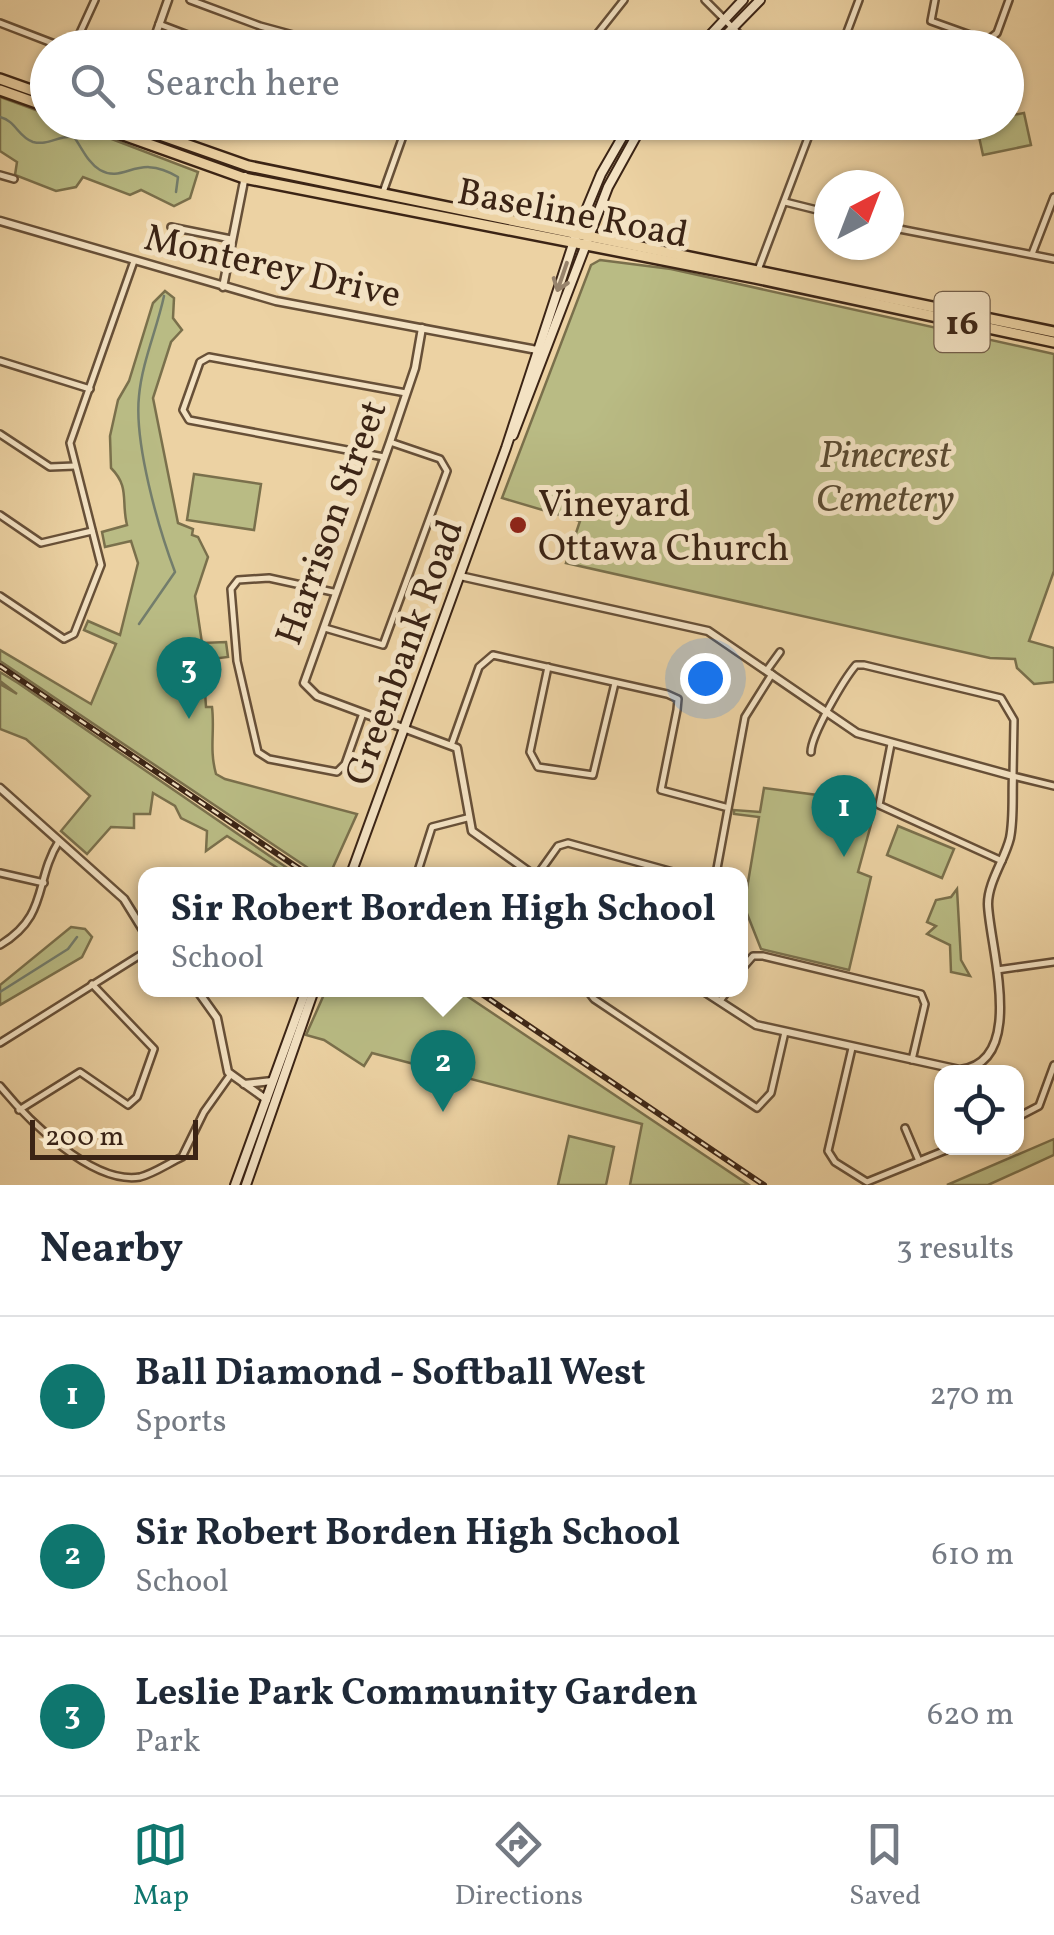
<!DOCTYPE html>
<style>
body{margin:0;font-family:Vollkorn,serif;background:#f2f2f3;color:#1f2937}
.controls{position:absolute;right:30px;bottom:30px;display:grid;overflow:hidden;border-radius:20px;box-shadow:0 2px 8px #0004}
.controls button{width:90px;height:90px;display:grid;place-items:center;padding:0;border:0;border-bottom:2px solid #e0e1e3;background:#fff;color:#1f2937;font:50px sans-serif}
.compass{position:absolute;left:814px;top:170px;width:90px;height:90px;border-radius:50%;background:#fff;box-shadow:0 2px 8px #0004;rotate:42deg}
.scale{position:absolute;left:30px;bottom:25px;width:168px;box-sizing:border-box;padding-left:10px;border:5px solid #3b2415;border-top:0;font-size:28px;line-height:35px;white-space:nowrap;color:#3b2415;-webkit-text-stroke:8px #f3e2c3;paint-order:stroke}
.you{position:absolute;left:705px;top:678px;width:35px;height:35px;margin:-25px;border:8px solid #fff;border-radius:50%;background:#1a73e8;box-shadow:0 0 0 15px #1a73e833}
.badge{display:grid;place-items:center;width:65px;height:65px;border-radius:50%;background:#0f766e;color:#fff;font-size:32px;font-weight:700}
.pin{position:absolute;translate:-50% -82px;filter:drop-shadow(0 2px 5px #0008)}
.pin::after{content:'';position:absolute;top:52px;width:35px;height:30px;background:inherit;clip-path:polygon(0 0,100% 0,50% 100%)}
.popup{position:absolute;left:138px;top:867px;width:610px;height:130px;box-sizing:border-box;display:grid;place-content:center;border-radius:20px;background:#fff;filter:drop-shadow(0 2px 8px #0005);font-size:32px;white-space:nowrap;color:#747a83}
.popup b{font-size:38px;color:#1f2937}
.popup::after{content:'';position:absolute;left:50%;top:100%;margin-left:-20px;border:20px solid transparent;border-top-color:#fff}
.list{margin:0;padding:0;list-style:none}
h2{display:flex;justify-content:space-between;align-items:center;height:130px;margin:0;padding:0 40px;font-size:42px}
h2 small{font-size:32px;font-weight:400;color:#747a83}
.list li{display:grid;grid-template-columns:65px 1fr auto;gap:30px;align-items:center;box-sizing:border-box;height:160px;padding:0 40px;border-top:2px solid #e0e1e3}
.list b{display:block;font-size:38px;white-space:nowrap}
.list p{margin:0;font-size:32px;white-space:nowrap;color:#747a83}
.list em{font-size:32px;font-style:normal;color:#747a83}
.icon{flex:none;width:55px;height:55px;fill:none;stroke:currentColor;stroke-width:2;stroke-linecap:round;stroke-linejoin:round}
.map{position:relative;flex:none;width:1054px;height:1185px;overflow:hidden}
.search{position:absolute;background:#fff;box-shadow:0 2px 8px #0004;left:30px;right:30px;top:30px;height:110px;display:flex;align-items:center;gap:25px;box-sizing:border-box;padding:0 35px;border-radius:55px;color:#747a83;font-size:38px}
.sheet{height:610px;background:#fff}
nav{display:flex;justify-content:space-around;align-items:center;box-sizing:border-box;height:140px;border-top:2px solid #e0e1e3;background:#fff;font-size:28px;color:#747a83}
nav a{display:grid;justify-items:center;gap:5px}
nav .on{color:#0f766e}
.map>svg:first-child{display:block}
.green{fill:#b9bb84;stroke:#7a704c;stroke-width:2.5}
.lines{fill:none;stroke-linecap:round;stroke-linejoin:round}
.stream{stroke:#737d6c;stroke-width:2.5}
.minor-casing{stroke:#675038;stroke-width:10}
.tertiary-casing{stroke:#675038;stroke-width:11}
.secondary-casing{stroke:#3b2415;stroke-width:12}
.primary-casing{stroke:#3b2415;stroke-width:14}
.minor{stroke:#f3e2c3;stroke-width:5}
.tertiary{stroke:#f3e2c3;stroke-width:6}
.secondary{stroke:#f3e2c3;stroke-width:8}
.primary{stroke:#ecd2a3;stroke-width:9}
.rail-casing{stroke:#3b2415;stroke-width:6}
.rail{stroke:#f3e2c3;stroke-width:2.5;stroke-dasharray:8;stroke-linecap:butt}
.oneway{stroke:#97836c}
.poi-dot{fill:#8f2418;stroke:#f3e2c3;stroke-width:4}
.labels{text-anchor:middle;stroke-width:10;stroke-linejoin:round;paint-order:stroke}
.shield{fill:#f3e2c3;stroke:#725d49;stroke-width:2.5}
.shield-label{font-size:35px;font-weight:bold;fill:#3b2415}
.street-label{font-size:38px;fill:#3b2415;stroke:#f3e2c3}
.park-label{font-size:38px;font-style:italic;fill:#5a4a31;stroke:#f3e2c3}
.poi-label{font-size:38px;fill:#3b2415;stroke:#f3e2c3;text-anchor:start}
</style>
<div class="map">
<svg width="1054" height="1185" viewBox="0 0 1054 1185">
<rect width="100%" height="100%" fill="#ecd2a3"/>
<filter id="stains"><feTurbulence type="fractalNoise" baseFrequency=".002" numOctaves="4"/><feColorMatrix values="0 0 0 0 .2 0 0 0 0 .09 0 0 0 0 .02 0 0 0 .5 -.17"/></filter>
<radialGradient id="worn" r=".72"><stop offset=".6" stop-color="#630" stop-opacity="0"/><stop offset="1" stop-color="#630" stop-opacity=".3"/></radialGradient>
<g class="green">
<path d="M0 97 47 114 48 122 70 123 198 172 190 198 174 206 141 190 130 195 83 177 76 187 56 191 15 175 17 162 0 151Z"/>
<path d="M1024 113 1031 145 983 155 976 123 1006 122 1007 116Z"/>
<path d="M600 260 671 269 1054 354V571L1029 641 1054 648V682L1034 684 1017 668 1015 659 990 658 566 563 580 521 502 498 591 265Z"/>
<path d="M165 291 174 298 173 318 182 330 171 342 153 398 178 523 193 529 192 535 198 537 208 557 195 596 202 643 226 642 228 657 203 660 206 707H212C215 731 209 749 216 774L225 779 357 814 330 874H317L0 661V650L91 704 116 644 84 630 88 621 120 635 138 563 131 541 105 547 102 532 127 525C121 501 130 487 111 468L110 436 118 400 129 381 153 303Z"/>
<path d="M194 474 261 484 254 530 187 520Z"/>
<path d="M0 672 18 683 296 874H287L227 836 206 851 207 831 181 818 175 806 153 793 150 814H134V828L111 827 87 854 61 831 90 796 26 739 0 729V684L17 694 0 681Z"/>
<path d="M764 788 871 802 875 810 858 872 871 877 849 970 761 949 744 906 759 817 734 814V810L760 812Z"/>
<path d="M898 826 954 849 942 878 887 855Z"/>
<path d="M957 889 961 960 970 976 951 972 950 945 927 934 936 926 927 922 936 900 951 897Z"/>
<path d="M71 927 85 929 92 937 82 957 0 1005V985Z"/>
<path d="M326 990H458L749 1185H630L642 1124 372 1053 364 1066 324 1040 306 1035Z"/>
<path d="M569 1136 614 1147 606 1185H558Z"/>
<path d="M1054 1139V1155L988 1185H947Z"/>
</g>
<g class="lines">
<g class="stream">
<path d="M0 117C16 121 18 137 33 142 49 146 58 135 74 137 82 148 88 163 100 170 125 184 137 152 178 177L176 192"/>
<path d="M139 624 175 572C158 527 134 443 139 396 142 362 157 329 164 296"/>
<path d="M0 992 68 949 77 937"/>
</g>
<defs>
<g id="minor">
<path d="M190 0 260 26 341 48"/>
<path d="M705 0 753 48"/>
<path d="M935 0 931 21 987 41 997 33 1009 0"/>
<path d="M0 23 65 48"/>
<path d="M159 24 222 48"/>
<path d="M73 48 95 0"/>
<path d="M271 48 277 32"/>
<path d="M586 48 624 0"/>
<path d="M841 48 859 0"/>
<path d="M0 175 14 179"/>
<path d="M382 195 408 122"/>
<path d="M785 202 829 213"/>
<path d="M171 227 231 239"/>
<path d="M889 227 1054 259"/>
<path d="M1032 254 1054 197"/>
<path d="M758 270 814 122"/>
<path d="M0 361 90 389"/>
<path d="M0 434 50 467 75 466"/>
<path d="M384 457 189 420 183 410 200 362 209 357 406 393"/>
<path d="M0 515 41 543 92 531"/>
<path d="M333 592 269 578 238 580 231 589 237 661 258 752 269 759 337 772 345 764 363 713"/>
<path d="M0 596 64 639 74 634 101 565 70 443 134 261"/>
<path d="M325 628 383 645 447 471 440 459 390 442"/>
<path d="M548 667 530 752 538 767 593 775 615 683"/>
<path d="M767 670 780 652"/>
<path d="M452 743 479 667 493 655 667 694 678 699 677 710 661 790 725 807"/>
<path d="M891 744 879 805 1002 861"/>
<path d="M811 752C811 735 844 679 856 665H864L1001 698 1014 720 1013 776 1054 786"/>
<path d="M0 873 44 883"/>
<path d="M417 874 432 827 467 818"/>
<path d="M538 874 558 846 568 843 680 874"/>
<path d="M716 874 745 717 772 674"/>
<path d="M0 945C49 916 34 881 59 841"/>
<path d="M997 970 1054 962"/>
<path d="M740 971 753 956H763L921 994 925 1004 912 1060"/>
<path d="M587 990 594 999 757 1108 771 1093 785 1032"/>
<path d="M720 1001 728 990"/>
<path d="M0 1043 145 952"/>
<path d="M852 1048 828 1151 835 1162 867 1182 951 1148"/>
<path d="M0 1086C27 1119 92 1185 140 1177 153 1174 169 1163 182 1157L204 1112 231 1074"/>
<path d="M19 1110 80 1072 128 1105 137 1097 154 1049 92 984"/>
<path d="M1016 1118 1039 1106 1054 1065"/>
<path d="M905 1128 919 1161"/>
</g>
<g id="tertiary">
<path d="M151 48 168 0"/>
<path d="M0 221 276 301 537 350"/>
<path d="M223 287 245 176"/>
<path d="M422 328 415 368 390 442 304 683 317 696 457 748 472 831 532 874"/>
<path d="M460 576 708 631 857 733 1013 776C1012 796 1014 818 1010 838 1005 859 988 882 988 904 989 945 1028 1062 960 1070L756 1025 702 990"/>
<path d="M0 788 124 899 145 933"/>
<path d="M197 990 217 1018 228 1072 267 1100"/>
<path d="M244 1084 272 1081"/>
</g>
<g id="secondary">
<path d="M698 48 743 0"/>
<path d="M713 48 760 0"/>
<path d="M513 435 608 187 644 122"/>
<path d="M351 874 506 448 577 232 601 174 631 122"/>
<path d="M235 1185 306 990"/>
<path d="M246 1185 314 990"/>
</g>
<g id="primary">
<path d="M0 79 48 96"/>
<path d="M0 90 48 107"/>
<path d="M87 122 244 178 755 278 1054 342"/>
<path d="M123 122 248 166 1054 332"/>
</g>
</defs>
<use href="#minor" class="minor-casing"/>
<use href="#tertiary" class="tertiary-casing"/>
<use href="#secondary" class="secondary-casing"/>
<use href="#primary" class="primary-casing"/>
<use href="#minor" class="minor"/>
<use href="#tertiary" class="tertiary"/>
<use href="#secondary" class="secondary"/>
<use href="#primary" class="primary"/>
<defs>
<g id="rail">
<path d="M0 666 307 874"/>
<path d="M476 990 764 1185"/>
</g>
</defs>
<use href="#rail" class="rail-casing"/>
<use href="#rail" class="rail"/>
</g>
<defs><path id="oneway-shaft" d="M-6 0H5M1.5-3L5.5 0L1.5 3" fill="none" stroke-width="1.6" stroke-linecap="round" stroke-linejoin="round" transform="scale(2.5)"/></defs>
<use class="oneway" href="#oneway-shaft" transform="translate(562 277) rotate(109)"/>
<circle class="poi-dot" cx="518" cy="525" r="10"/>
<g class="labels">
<rect class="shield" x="934.5" y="292" width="55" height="60" rx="8"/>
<g class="shield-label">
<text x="962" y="334">16</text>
</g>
<g class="street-label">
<text transform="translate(573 212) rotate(11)" y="13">Baseline Road</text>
<text transform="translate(273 265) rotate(13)" y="13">Monterey Drive</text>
<text transform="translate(330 522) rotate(-70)" y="13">Harrison Street</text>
<text transform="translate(403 652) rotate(-70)" y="13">Greenbank Road</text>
</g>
<g class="park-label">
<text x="885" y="467">Pinecrest<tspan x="885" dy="44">Cemetery</tspan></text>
</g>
<g class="poi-label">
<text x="538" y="516">Vineyard<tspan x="538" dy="44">Ottawa Church</tspan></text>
</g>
</g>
<rect width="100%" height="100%" filter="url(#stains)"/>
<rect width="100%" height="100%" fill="url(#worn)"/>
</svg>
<div class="controls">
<button><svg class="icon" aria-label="locate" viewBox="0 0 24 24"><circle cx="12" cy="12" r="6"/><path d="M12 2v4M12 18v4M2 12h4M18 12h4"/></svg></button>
</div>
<svg class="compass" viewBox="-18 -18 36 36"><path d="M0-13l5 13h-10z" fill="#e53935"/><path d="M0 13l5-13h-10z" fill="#747a83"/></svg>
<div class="scale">200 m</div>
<div class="you"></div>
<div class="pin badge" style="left:844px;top:857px">1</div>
<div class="pin badge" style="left:443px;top:1112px">2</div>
<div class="popup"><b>Sir Robert Borden High School</b>School</div>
<div class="pin badge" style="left:189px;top:719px">3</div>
<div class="search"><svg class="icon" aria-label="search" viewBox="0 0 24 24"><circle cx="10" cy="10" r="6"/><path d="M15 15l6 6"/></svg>Search here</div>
</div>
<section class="sheet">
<h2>Nearby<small>3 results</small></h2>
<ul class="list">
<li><span class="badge">1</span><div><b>Ball Diamond - Softball West</b><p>Sports</p></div><em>270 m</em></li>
<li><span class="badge">2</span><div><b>Sir Robert Borden High School</b><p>School</p></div><em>610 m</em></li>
<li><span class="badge">3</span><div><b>Leslie Park Community Garden</b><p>Park</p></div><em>620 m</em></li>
</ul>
</section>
<nav>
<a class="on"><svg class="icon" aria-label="map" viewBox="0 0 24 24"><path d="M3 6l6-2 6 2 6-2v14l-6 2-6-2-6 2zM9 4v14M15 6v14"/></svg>Map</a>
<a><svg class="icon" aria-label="directions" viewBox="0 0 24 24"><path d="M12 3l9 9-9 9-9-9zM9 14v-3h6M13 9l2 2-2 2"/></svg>Directions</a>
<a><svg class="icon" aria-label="saved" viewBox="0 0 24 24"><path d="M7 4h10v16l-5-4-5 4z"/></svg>Saved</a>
</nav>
